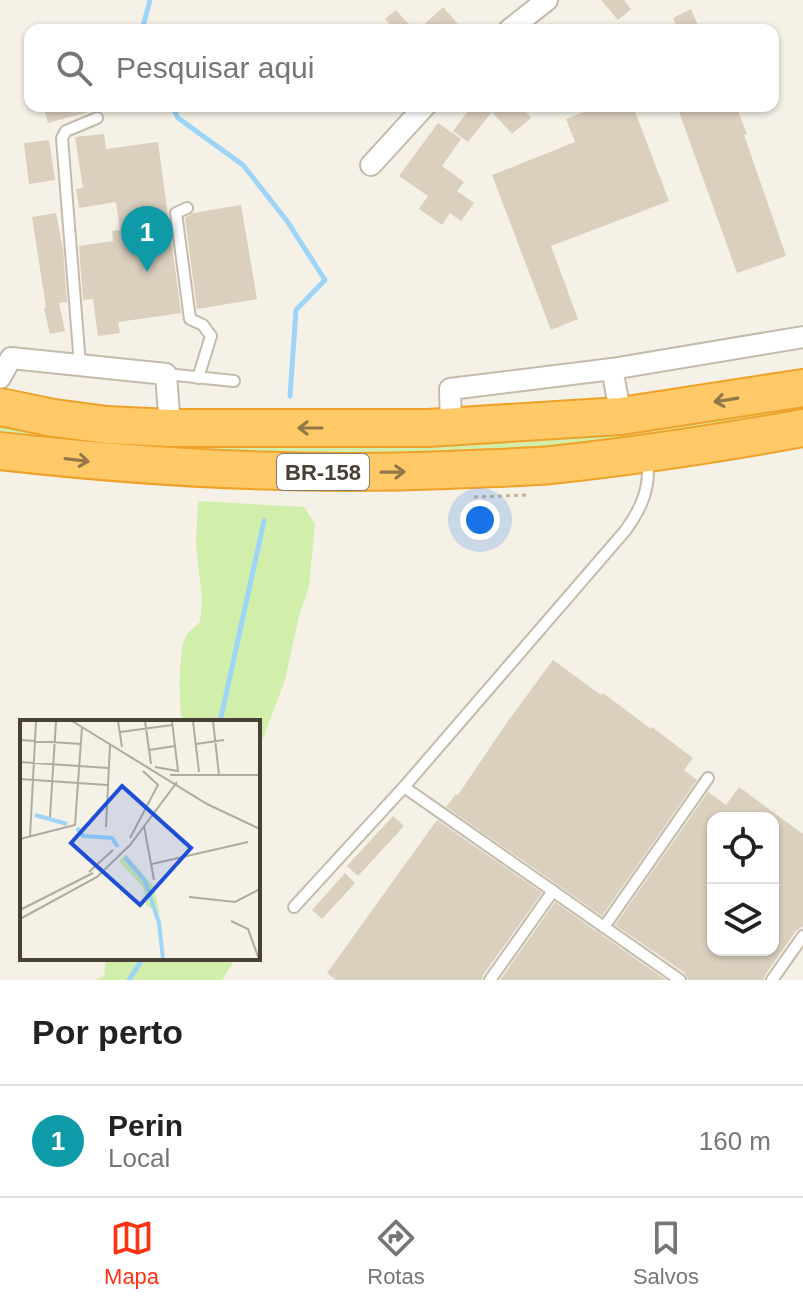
<!DOCTYPE html>
<html lang="pt">
<style>
body{margin:0;font-family:Arial,sans-serif;background:#f6f6f6;color:#222}
.controls{position:absolute;right:24px;bottom:24px;display:grid;overflow:hidden;border-radius:16px;box-shadow:0 2px 6px #0004}
.controls button{width:72px;height:72px;display:grid;place-items:center;padding:0;border:0;border-bottom:2px solid #e0e0e0;background:#fff;color:#222;font:40px sans-serif}
.you{position:absolute;left:480px;top:520px;width:28px;height:28px;margin:-20px;border:6px solid #fff;border-radius:50%;background:#1a73e8;box-shadow:0 0 0 12px #1a73e833}
.badge{display:grid;place-items:center;width:52px;height:52px;border-radius:50%;background:#ff3214;color:#fff;font-size:26px;font-weight:700}
.pin{position:absolute;translate:-50% -66px;filter:drop-shadow(0 2px 4px #0008)}
.pin::after{content:'';position:absolute;top:42px;width:28px;height:24px;background:inherit;clip-path:polygon(0 0,100% 0,50% 100%)}
.list{margin:0;padding:0;list-style:none}
h2{display:flex;justify-content:space-between;align-items:center;height:104px;margin:0;padding:0 32px;font-size:34px}
h2 small{font-size:26px;font-weight:400;color:#767676}
.list li{display:grid;grid-template-columns:52px 1fr auto;gap:24px;align-items:center;box-sizing:border-box;height:112px;padding:0 32px;border-top:2px solid #e0e0e0}
.list b{display:block;font-size:30px;white-space:nowrap}
.list p{margin:0;font-size:26px;white-space:nowrap;color:#767676}
.list em{font-size:26px;font-style:normal;color:#767676}
.icon{flex:none;width:44px;height:44px;fill:none;stroke:currentColor;stroke-width:2;stroke-linecap:round;stroke-linejoin:round}
.map{position:relative;flex:none;width:803px;height:980px;overflow:hidden}
.search{position:absolute;background:#fff;box-shadow:0 2px 6px #0004;left:24px;right:24px;top:24px;height:88px;display:flex;align-items:center;gap:20px;box-sizing:border-box;padding:0 28px;border-radius:16px;color:#767676;font-size:30px}
.sheet{height:216px;background:#fff}
nav{display:flex;justify-content:space-around;align-items:center;box-sizing:border-box;height:112px;border-top:2px solid #e0e0e0;background:#fff;font-size:22px;color:#767676}
nav a{display:grid;justify-items:center;gap:4px}
nav .on{color:#ff3214}
.map>svg:first-child{display:block}
.green{fill:#d2eeab}
.lines{fill:none;stroke-linecap:round;stroke-linejoin:round}
.stream{stroke:#9dd5f9;stroke-width:5}
.building{fill:#dbcfbe;fill-rule:evenodd}
.lane-casing{stroke:#c5bbab;stroke-width:14}
.street-casing{stroke:#c5bbab;stroke-width:24}
.highway-casing{stroke:#efa127;stroke-width:40}
.path{stroke:#c5b498;stroke-width:3;stroke-dasharray:4 4;stroke-linecap:butt}
.lane{stroke:#fff;stroke-width:10}
.street{stroke:#fff;stroke-width:20}
.highway{stroke:#ffc968;stroke-width:36}
.oneway{stroke:#927749}
.labels{text-anchor:middle;stroke-width:8;stroke-linejoin:round;paint-order:stroke}
.shield{fill:#fff;stroke:#807a72;stroke-width:2}
.shield-label{font-size:22px;font-weight:bold;fill:#494135}
.inset-river{fill:none;stroke:#9dd5f9;stroke-width:4}
.inset-road{fill:none;stroke:#b0aba0;stroke-width:2}
.view{fill:#1d4ed8;fill-opacity:0.15;stroke:#1d4ed8;stroke-width:4}
.inset-edge{fill:none;stroke:#494135;stroke-width:4}
</style>
<div class="map">
<svg width="803" height="980" viewBox="0 0 803 980">
<rect width="100%" height="100%" fill="#f5f1e7"/>
<g class="green">
<path d="M803 395V413L601 446 343 460 0 441V415L109 433Z"/>
<path d="M198 501 304 507 315 524 309 587 299 616 285 680 258 752V722H182C179 705 178 650 186 636 189 631 196 626 200 622L202 600 196 544Z"/>
<path d="M106 958H236L222 980H95L104 976Z"/>
</g>
<g class="lines">
<g class="stream">
<path d="M142 30 150 0"/>
<path d="M172 106 178 118 243 165 287 221 325 280 296 310 290 396"/>
<path d="M220 722 264 521"/>
<path d="M129 980 143 958"/>
</g>
</g>
<g class="building">
<path d="M601 0H624L631 9 618 20Z"/>
<path d="M443 7 463 30H418Z"/>
<path d="M691 9 700 30H678L673 18Z"/>
<path d="M396 10 414 30H394L385 19Z"/>
<path d="M43 106H94L95 110 48 123Z"/>
<path d="M472 106H521L531 118 512 134 492 112 468 142 453 131Z"/>
<path d="M600 106H633L669 201 551 246 578 319 551 330 492 175 575 142 566 119Z"/>
<path d="M677 106H736L747 134 744 135 786 256 737 273Z"/>
<path d="M438 123 461 139 442 166 464 182 457 191 474 203 461 221 450 213 442 225 419 209 428 196 399 176Z"/>
<path d="M104 134 106 149 158 142 181 313 118 322 120 333 98 336 93 299 83 300 79 246 113 241 112 231 120 230 116 202 79 208 76 189 83 188 75 137Z"/>
<path d="M49 140 55 180 29 184 24 143Z"/>
<path d="M241 205 257 299 197 309 185 218 193 213Z"/>
<path d="M56 213 63 249 67 302 59 303 65 331 50 334 44 308 46 307 32 217Z"/>
<path d="M553 660 601 695 603 693 651 729 652 727 693 758 684 770 697 780 602 916 446 807 456 794 458 795 508 721Z"/>
<path d="M739 787 803 834V926L796 931 765 975 764 980H688L685 973 615 925 708 792 726 805ZM713 818H773V950H713Z"/>
<path d="M393 816 404 826 358 876 347 866Z"/>
<path d="M437 820 542 893 483 975 482 980H336L327 973Z"/>
<path d="M345 873 355 883 322 919 312 910Z"/>
<path d="M555 902 599 933 666 980H500Z"/>
</g>
<g class="lines">
<defs>
<g id="lane">
<path d="M187 208 176 213 190 319 203 325 211 336 198 378"/>
<path d="M80 365 62 138 66 131 97 118"/>
<path d="M166 374 234 381"/>
<path d="M404 787 680 980"/>
<path d="M294 907 404 787 625 531C641 509 651 488 647 460"/>
<path d="M604 927 708 778"/>
<path d="M490 980 553 891"/>
<path d="M772 980 803 936"/>
</g>
<g id="street">
<path d="M509 30 547 0"/>
<path d="M371 165 425 106"/>
<path d="M612 369 621 416"/>
<path d="M0 378 11 358 166 374 170 428"/>
<path d="M451 427 450 389 612 369 803 337"/>
</g>
<g id="highway">
<path d="M0 407 54 418 107 425 170 428H428L621 416 803 388"/>
<path d="M0 451C150 468 297 476 448 470 482 468 517 468 551 465 635 456 720 443 803 428"/>
</g>
</defs>
<use href="#lane" class="lane-casing"/>
<use href="#street" class="street-casing"/>
<use href="#highway" class="highway-casing"/>
<path class="path" d="M474 497 526 495"/>
<use href="#lane" class="lane"/>
<use href="#street" class="street"/>
<use href="#highway" class="highway"/>
</g>
<defs><path id="oneway-shaft" d="M-6 0H5M1.5-3L5.5 0L1.5 3" fill="none" stroke-width="1.6" stroke-linecap="round" stroke-linejoin="round" transform="scale(2)"/></defs>
<g class="oneway">
<use href="#oneway-shaft" transform="translate(726 400) rotate(171)"/>
<use href="#oneway-shaft" transform="translate(310 428) rotate(-180)"/>
<use href="#oneway-shaft" transform="translate(77 460) rotate(7)"/>
<use href="#oneway-shaft" transform="translate(393 472) rotate(-1)"/>
</g>
<g class="labels">
<rect class="shield" x="277" y="454" width="92" height="36" rx="6"/>
<g class="shield-label">
<text x="323" y="480">BR-158</text>
</g>
</g>
<g transform="translate(20 720)">
<rect width="240" height="240" fill="#f5f1e7"/>
<path d="M106 134 134 167 140 194 126 185 123 167 99 141Z" fill="#d2eeab"/>
<path class="inset-river" d="M15 95 47 104M57 108 63 116 92 118 98 127M105 137 125 161 139 203 143 239"/>
<path class="inset-road" d="M52 1 187 84 240 109M98 1 102 27M125 1 131 44M173 1 179 52M193 1 199 55M100 12 152 5M0 20 61 24M176 24 204 20M129 30 155 26M0 42 88 48M135 47 158 51 152 1M150 55H240M0 59 87 65M30 97 36 1M124 106 134 160M86 107 90 25M10 117 16 1M110 118 138 65 123 51M0 119 55 105 62 7M132 144 228 122M69 152 93 130M169 177 215 182 240 169M0 190 73 153M0 199 77 157 110 125 157 62M211 201 228 209 239 239"/>
<path class="view" d="M102 66 171 128 120 185 51 123Z"/>
<rect width="240" height="240" class="inset-edge"/>
</g>
</svg>
<div class="controls">
<button><svg class="icon" aria-label="locate" viewBox="0 0 24 24"><circle cx="12" cy="12" r="6"/><path d="M12 2v4M12 18v4M2 12h4M18 12h4"/></svg></button>
<button><svg class="icon" aria-label="layers" viewBox="0 0 24 24"><path d="M12 4l9 5-9 5-9-5zM3 14l9 5 9-5"/></svg></button>
</div>
<div class="you"></div>
<div class="pin badge" style="left:147px;top:272px;background:#0f9aa8">1</div>
<div class="search"><svg class="icon" aria-label="search" viewBox="0 0 24 24"><circle cx="10" cy="10" r="6"/><path d="M15 15l6 6"/></svg>Pesquisar aqui</div>
</div>
<section class="sheet">
<h2>Por perto<small></small></h2>
<ul class="list">
<li><span class="badge" style="background:#0f9aa8">1</span><div><b>Perin</b><p>Local</p></div><em>160 m</em></li>
</ul>
</section>
<nav>
<a class="on"><svg class="icon" aria-label="map" viewBox="0 0 24 24"><path d="M3 6l6-2 6 2 6-2v14l-6 2-6-2-6 2zM9 4v14M15 6v14"/></svg>Mapa</a>
<a><svg class="icon" aria-label="directions" viewBox="0 0 24 24"><path d="M12 3l9 9-9 9-9-9zM9 14v-3h6M13 9l2 2-2 2"/></svg>Rotas</a>
<a><svg class="icon" aria-label="saved" viewBox="0 0 24 24"><path d="M7 4h10v16l-5-4-5 4z"/></svg>Salvos</a>
</nav>
